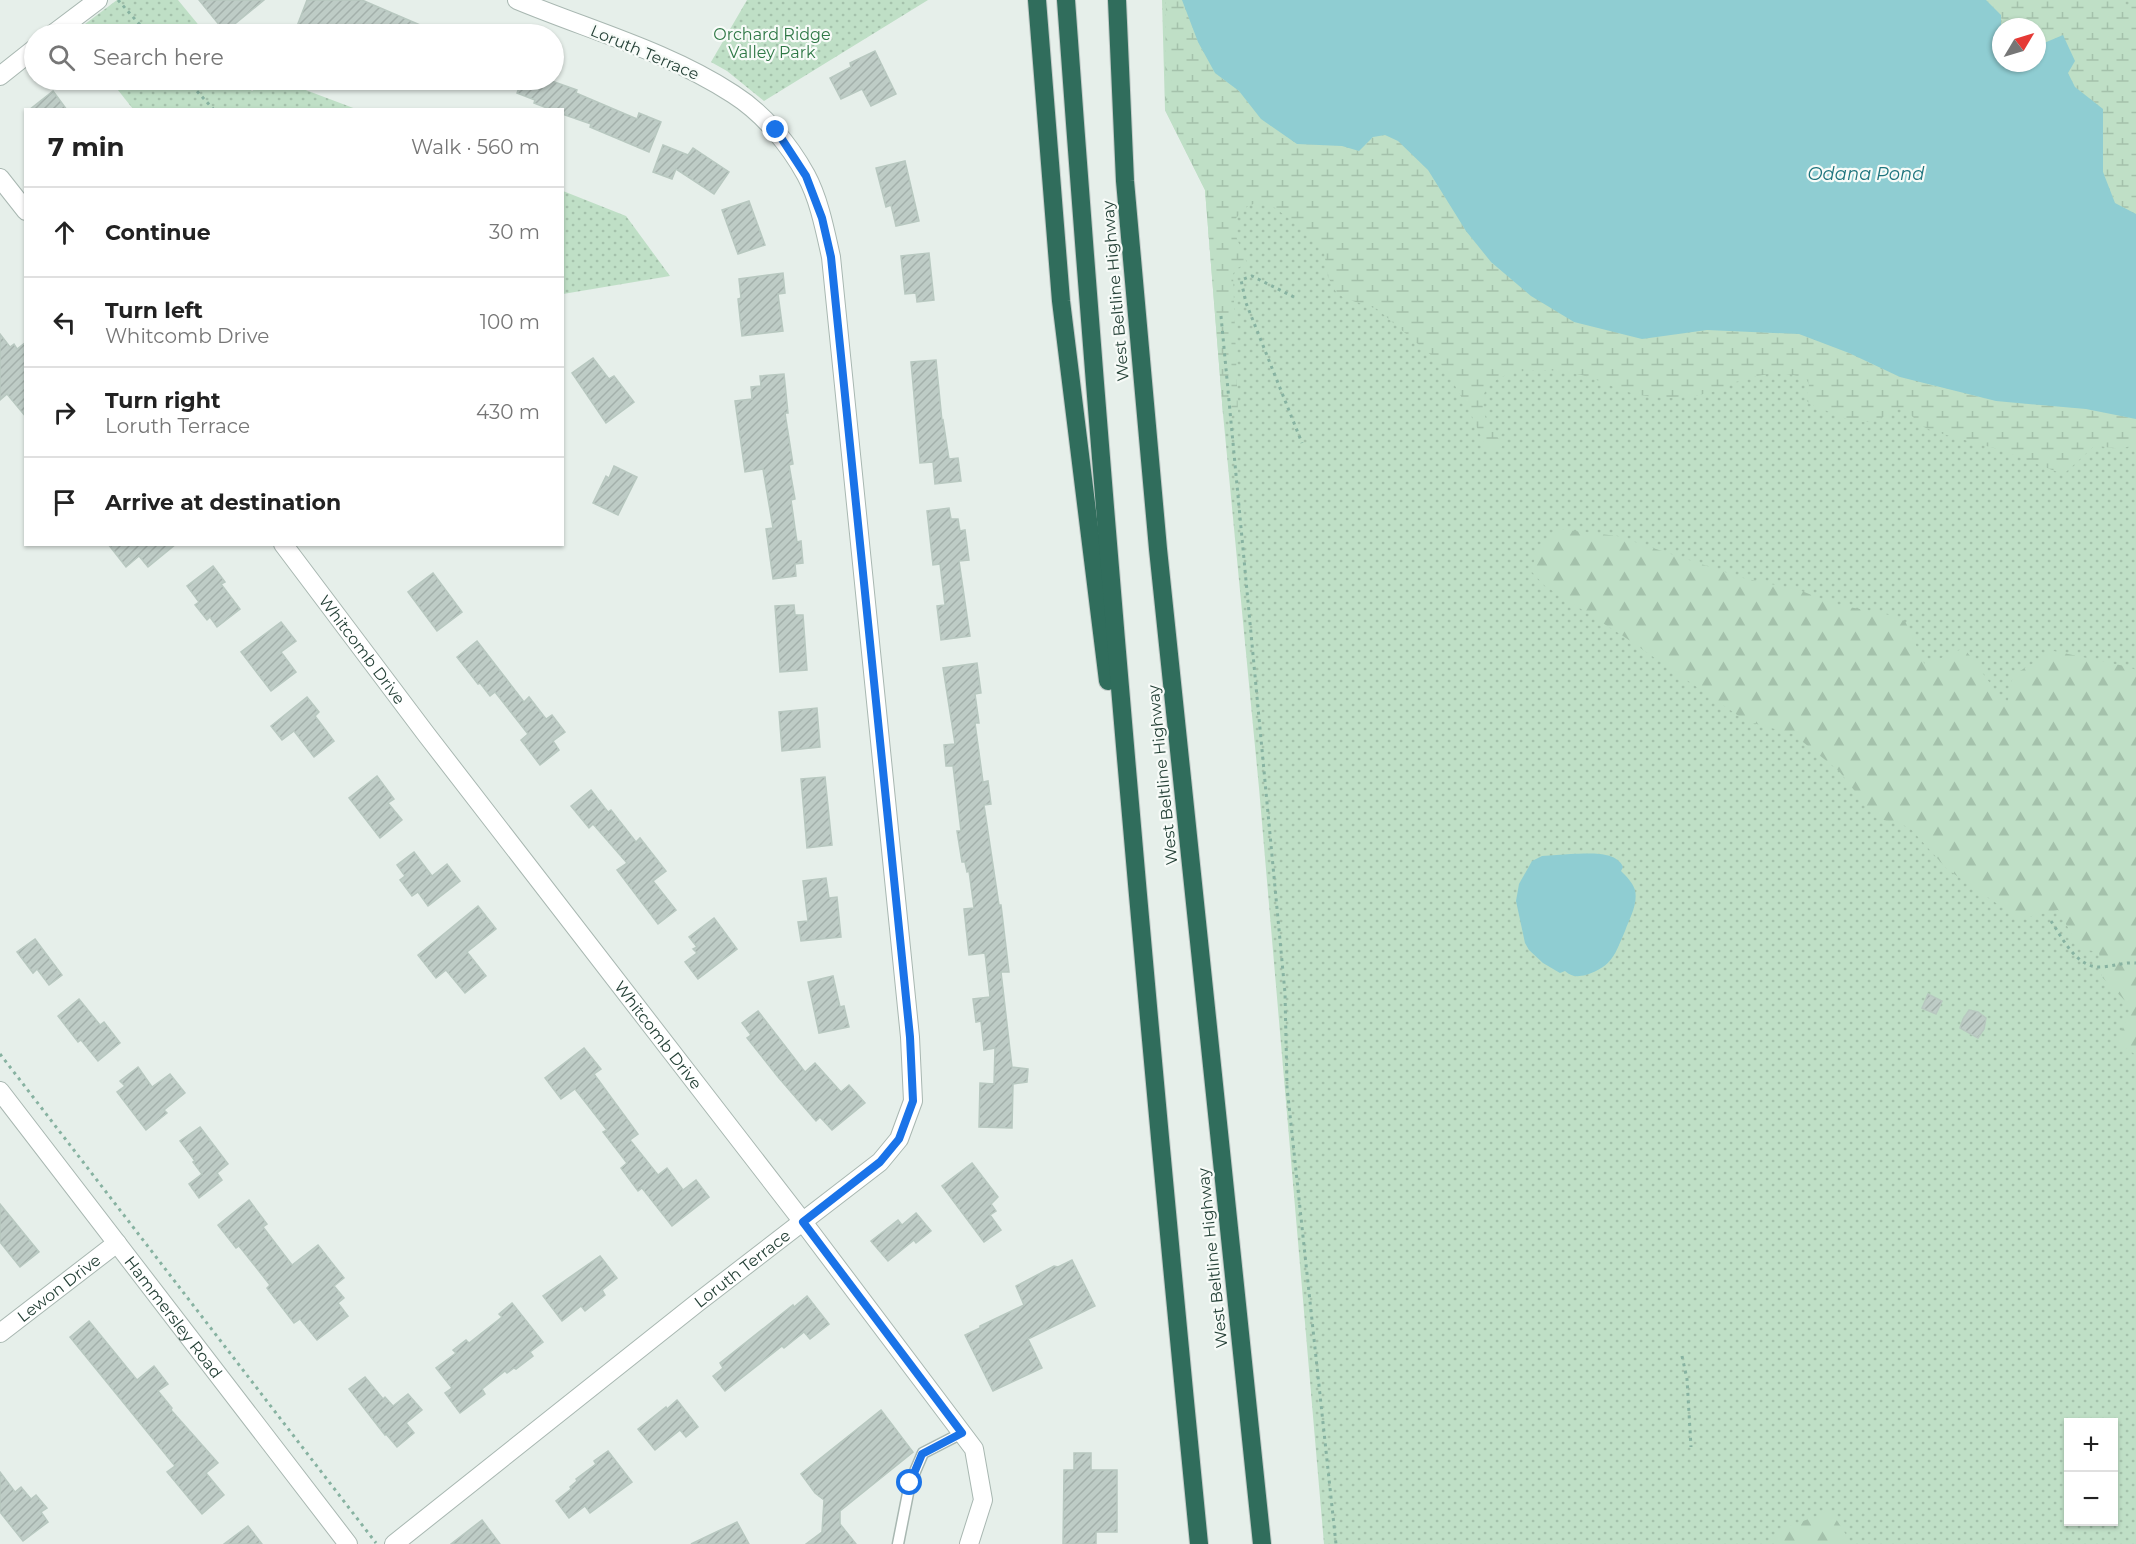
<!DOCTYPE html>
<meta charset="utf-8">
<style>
body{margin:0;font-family:Montserrat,sans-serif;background:#f2f2f2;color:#222}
.controls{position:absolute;right:18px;bottom:18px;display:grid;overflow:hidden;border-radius:0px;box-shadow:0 2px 4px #0004}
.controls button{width:54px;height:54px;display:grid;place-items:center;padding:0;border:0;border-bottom:2px solid #e0e0e0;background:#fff;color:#222;font:30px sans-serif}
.compass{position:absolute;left:1992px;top:18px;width:54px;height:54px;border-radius:50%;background:#fff;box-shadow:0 2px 4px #0004;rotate:52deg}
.stop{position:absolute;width:18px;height:18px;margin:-14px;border:4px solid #1a73e8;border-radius:50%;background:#fff}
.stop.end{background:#1a73e8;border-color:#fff;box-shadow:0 2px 6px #0008}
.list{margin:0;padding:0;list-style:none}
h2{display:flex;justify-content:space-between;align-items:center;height:78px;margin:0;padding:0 24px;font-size:26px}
h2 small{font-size:20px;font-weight:400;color:#767676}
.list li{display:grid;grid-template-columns:39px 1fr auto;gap:18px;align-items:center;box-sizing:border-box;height:90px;padding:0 24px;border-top:2px solid #e0e0e0}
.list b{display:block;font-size:22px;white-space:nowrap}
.list p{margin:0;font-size:20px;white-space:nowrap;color:#767676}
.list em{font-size:20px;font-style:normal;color:#767676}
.icon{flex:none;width:33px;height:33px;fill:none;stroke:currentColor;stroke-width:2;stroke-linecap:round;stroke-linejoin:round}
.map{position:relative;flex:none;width:2136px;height:1544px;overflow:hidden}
.search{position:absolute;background:#fff;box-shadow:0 2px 4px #0004;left:24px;top:24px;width:540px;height:66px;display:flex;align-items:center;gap:15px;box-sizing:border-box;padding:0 21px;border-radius:33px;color:#767676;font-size:22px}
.panel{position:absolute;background:#fff;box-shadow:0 2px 4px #0004;left:24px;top:108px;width:540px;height:438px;border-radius:0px}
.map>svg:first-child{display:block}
.green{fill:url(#green-dots);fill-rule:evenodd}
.forest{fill:url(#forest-firs)}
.wetland{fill:url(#wetland-marsh)}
.water{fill:#8fcdd2}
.building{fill:url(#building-hatch);stroke:#b8c8c0;stroke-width:1.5}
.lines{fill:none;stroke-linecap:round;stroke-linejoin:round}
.service-casing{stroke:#a8b7b1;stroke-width:13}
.minor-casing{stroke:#a8b7b1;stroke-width:20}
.tertiary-casing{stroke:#a8b7b1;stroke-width:20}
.motorway-casing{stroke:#c2cac7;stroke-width:20}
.path{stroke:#87b2a1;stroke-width:3;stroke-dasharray:3 4.5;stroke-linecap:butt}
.service{stroke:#fff;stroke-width:10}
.minor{stroke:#fff;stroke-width:18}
.tertiary{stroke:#fff;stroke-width:18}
.motorway{stroke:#306d5c;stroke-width:18}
.route{stroke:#1a73e8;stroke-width:8}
.labels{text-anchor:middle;stroke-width:4.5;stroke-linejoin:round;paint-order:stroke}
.park-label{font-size:16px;fill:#2f7846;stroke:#f7fbf8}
.street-label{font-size:16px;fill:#254137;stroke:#f7fbf8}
.water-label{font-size:18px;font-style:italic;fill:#1e747d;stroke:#f7fbf8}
</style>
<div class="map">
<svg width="2136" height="1544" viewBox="0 0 2136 1544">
<defs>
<pattern id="green-dots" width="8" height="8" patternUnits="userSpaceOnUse" patternTransform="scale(1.5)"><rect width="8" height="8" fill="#bfdfc6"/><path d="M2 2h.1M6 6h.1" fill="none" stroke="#a4c1ab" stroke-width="1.8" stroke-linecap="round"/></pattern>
<pattern id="forest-firs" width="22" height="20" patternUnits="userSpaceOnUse" patternTransform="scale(1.5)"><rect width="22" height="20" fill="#bfdfc6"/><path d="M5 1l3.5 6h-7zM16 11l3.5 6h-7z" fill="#a4c1ab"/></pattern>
<pattern id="wetland-marsh" width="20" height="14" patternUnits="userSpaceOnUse" patternTransform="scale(1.5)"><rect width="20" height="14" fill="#bfdfc6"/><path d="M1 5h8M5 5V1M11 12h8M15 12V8" fill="none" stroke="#a4c1ab"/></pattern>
<pattern id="building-hatch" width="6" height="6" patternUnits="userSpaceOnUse" patternTransform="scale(1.5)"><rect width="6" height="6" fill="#beccc6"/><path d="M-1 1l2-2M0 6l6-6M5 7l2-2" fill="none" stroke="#a3b0ab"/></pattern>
</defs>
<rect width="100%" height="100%" fill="#e6efea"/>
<g class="green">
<path d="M117 0H178L206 34 73 33Z"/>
<path d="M747 0H928L764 101 727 71 711 62Z"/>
<path d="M1162 0H2136V1544H1324L1259 788 1223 414 1205 190 1165 110ZM2001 27H2037V63H2001ZM2068 1422H2114V1522H2068Z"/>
<path d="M110 80H242L252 91 268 80H279L356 109H133Z"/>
<path d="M563 191 626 216 670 276 563 294Z"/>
</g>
<g class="forest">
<path d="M1166 0H1173L1172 78 1165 110Z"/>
<path d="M1559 529 1617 536 1743 578 1799 590 1837 605 1883 613 1905 621 1925 665 1964 648 2007 706 2013 675 2054 651 2129 667 2136 670V1055L2116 1042 2132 1008 2102 977 2099 952 2080 949 2058 910 2019 919 1947 869 1909 827 1876 818 1839 771 1793 734 1746 721 1623 636 1545 586 1531 571 1539 545Z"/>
<path d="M1831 1511 1850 1541V1544H1775V1531Z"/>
</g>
<g class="wetland">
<path d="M1169 0H1182L1198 42 1215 73 1239 91 1261 119 1297 144 1342 146 1359 151 1373 137 1385 135 1398 140 1428 170 1466 231 1491 262 1642 339 1707 330 1799 334 1849 353 1900 378 1996 401 2086 409 2136 419V445L2118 449 2099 446 2093 447 2066 472 2060 473 2001 450 1932 431 1924 427 1903 408C1888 409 1886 418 1874 421 1853 426 1829 411 1810 404L1806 400 1809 385 1807 380C1787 369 1757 374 1736 382 1728 385 1722 389 1715 391 1702 395 1683 398 1669 398 1656 397 1641 396 1628 392 1614 388 1600 380 1585 376 1559 369 1503 363 1486 390 1475 409 1492 430 1503 444L1500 450H1489L1486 448 1471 414 1450 377 1439 362 1377 309 1344 298 1336 292 1328 277 1324 251 1310 234 1268 203H1256L1248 206 1236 218 1235 234 1247 263 1236 269 1233 274 1238 413 1223 414 1205 190 1165 110 1172 77Z"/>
<path d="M1986 0H2124L2125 5 2136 6V214L2115 203 2103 172V109L2075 87 2068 73 2062 36 2037 46V27H2002L2001 15Z"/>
</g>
<g class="water">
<path d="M1182 0H1986L2001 15V63H2037V46L2063 35 2075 61 2068 73 2075 87 2103 109V172L2115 203 2136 214V419L2086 409 1996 401 1900 377 1849 353 1799 334 1707 330 1642 339 1574 322 1531 296 1491 262 1466 231 1428 170 1398 141 1385 135 1373 137 1359 151 1342 146 1297 144 1261 119 1239 91 1215 73 1198 42Z"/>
<path d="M1571 854C1586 854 1616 850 1623 867L1621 871C1626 876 1633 883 1635 890 1638 905 1630 917 1625 931 1615 954 1613 966 1586 975 1577 977 1572 977 1565 971L1560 973 1543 963 1529 950 1525 943 1516 901 1519 884 1532 861 1542 856Z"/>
</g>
<g class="building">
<path d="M199 0H264L225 32Z"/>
<path d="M307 0H362L441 34H294Z"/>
<path d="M875 51 896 94 871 106 862 89 841 99 830 78 851 67 850 63Z"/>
<path d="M522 80H549L577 90 576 93 637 119 639 113 661 122 649 152 590 127 591 124 562 114V110H552L534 103 535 100 517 93Z"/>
<path d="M53 91 67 110H29Z"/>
<path d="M663 145 688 155 693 148 729 172 714 194 676 169 672 179 653 172Z"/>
<path d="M905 161 919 221 896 226 891 205 886 207 876 168Z"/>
<path d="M749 201 765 245 738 254 722 210Z"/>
<path d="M929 253 934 300 917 302 916 293 905 294 901 256Z"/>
<path d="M783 273 785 293 778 294 783 331 742 336 738 299 741 298 739 279Z"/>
<path d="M0 334 10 347 14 344 17 349 26 342V417L7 394 0 400Z"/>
<path d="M593 358 609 379 614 376 634 402 606 423 572 373Z"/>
<path d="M936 360 942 421 943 420 949 459 958 458 961 481 935 484 933 462 920 463 911 362Z"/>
<path d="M784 374 788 413H785L793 464 789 465 795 499 791 500 797 542 801 541 803 563 795 564 796 576 773 579 766 529 773 528 763 469 745 472 735 401 752 399 751 387 761 386 760 376Z"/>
<path d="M614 466 637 477 618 515 593 503 606 476 609 478Z"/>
<path d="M949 508 951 519H958L960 531 965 530 969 560 959 561 970 636 941 640 937 606 945 605 940 564 933 565 927 511Z"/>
<path d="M108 544H176L148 567 139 556 126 567Z"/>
<path d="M213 566 225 582 221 584 240 609 217 627 210 617 207 620 195 605 199 602 187 586Z"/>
<path d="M433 573 462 612 437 631 408 592Z"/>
<path d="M794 605 795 615H803L807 670 780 672 775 606Z"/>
<path d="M281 622 296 641 281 652 296 672 271 691 241 652Z"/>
<path d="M477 641 524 702 529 697 546 719 552 715 565 732 553 741 559 750 540 765 521 740 528 734 495 692 490 696 480 683 478 684 457 657Z"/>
<path d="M977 663 981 693 975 694 979 723H975L983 782 988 781 991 804 984 805 999 905H1001L1009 972H1001L1012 1067 1028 1069 1027 1082 1013 1084 1012 1128 979 1127 980 1083 994 1084 995 1048 984 1050 981 1021 976 1022 973 999 990 997 985 953 969 955 964 909 974 908 969 871 967 872 965 862H962L957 831H961L953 766H946L944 745 955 744 943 668Z"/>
<path d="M307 697 319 712 315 716 334 741 314 757 294 731 282 740 271 726Z"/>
<path d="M817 708 820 747 782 751 779 712Z"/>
<path d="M377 776 394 799 388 803 402 820 380 838 349 798Z"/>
<path d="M825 777 832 845 807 848 801 779Z"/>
<path d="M591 790 608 812 611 810 636 842 640 838 666 871 653 881 676 910 658 924 617 870 627 863 593 824 589 828 571 806Z"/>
<path d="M414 852 432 876 447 864 460 881 428 906 418 892 412 896 400 880 405 876 397 865Z"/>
<path d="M826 878 829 898 837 897 841 937 801 941 798 922 808 921 803 881Z"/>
<path d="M478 906 496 929 467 952 486 976 465 993 446 970 436 978 418 955Z"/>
<path d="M714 918 737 949 698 979 685 962 697 953 693 949 697 947 689 937Z"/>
<path d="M35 939 62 975 49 985 37 969 33 973 17 952Z"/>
<path d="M833 976 840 1007 844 1006 849 1027 819 1033 808 982Z"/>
<path d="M1928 994 1942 1001 1936 1014 1922 1008Z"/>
<path d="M79 999 100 1025 104 1022 120 1043 98 1061 81 1040 78 1042 58 1016Z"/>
<path d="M1969 1010 1978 1012 1986 1018 1984 1029 1978 1038 1960 1028 1963 1019Z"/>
<path d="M758 1011 805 1072 815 1063 841 1092 849 1085 865 1103 832 1130 820 1117 816 1121 778 1077 747 1038 751 1035 742 1023Z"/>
<path d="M584 1048 601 1069 594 1074 638 1134 630 1140 658 1175 667 1168 683 1190 696 1180 709 1197 672 1226 642 1188 638 1191 621 1168 627 1163 603 1132 607 1130 575 1089 561 1099 545 1078Z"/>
<path d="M138 1067 152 1087 170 1074 185 1093 164 1110 167 1113 146 1130 117 1092 125 1086 120 1081Z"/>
<path d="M200 1127 228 1164 217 1173 222 1180 199 1198 189 1184 202 1174 193 1162 195 1161 180 1141Z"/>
<path d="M972 1163 998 1197 991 1204 996 1211 990 1215 1001 1230 984 1242 942 1186Z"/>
<path d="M249 1200 267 1224 263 1227 292 1265 318 1245 344 1278 334 1286 344 1298 338 1303 348 1316 317 1340 300 1319 294 1323 267 1288 270 1285 239 1246 236 1248 218 1225Z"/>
<path d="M0 1204 39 1252 20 1267 0 1242Z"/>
<path d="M916 1213 931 1231 916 1243 914 1240 888 1261 871 1241 898 1220 902 1225Z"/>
<path d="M600 1256 617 1278 602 1290 605 1295 585 1311 581 1306 562 1321 543 1296Z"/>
<path d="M1072 1260 1095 1306 1028 1339 1042 1368 993 1391 965 1335 980 1328V1326L1024 1305 1016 1286 1054 1266 1058 1267Z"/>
<path d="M807 1296 829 1324 810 1339 804 1332 784 1348 782 1346 725 1391 713 1376 723 1368 720 1363 793 1305 794 1307Z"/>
<path d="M512 1303 543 1342 530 1352 533 1356 516 1369 514 1368 507 1373 505 1371 482 1389 485 1394 460 1413 445 1393 452 1388 436 1368 456 1353 453 1350 466 1340 469 1343 502 1317 499 1314Z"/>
<path d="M89 1321 137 1380 154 1366 168 1384 158 1391 172 1408 171 1410 218 1463 206 1473 224 1495 202 1514 167 1472 175 1466 70 1337Z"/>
<path d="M365 1377 383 1399 385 1397 393 1406 408 1394 422 1410 406 1423 414 1433 397 1447 386 1434 385 1435 349 1389Z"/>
<path d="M677 1400 698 1427 686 1437 680 1430 655 1450 638 1429 666 1407 667 1409Z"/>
<path d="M881 1410 913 1452 840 1511V1524L856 1544H806L822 1532 824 1500 815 1493 801 1474Z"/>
<path d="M608 1451 632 1482 590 1513 585 1506 569 1518 556 1501 571 1489 570 1487 577 1481 576 1479 596 1464 594 1461Z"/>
<path d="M1074 1453H1091V1470H1117V1532H1096V1544H1063L1064 1470H1074Z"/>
<path d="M0 1472 15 1492 21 1487 31 1499 36 1495 47 1508 41 1512 48 1522 23 1541 0 1512Z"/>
<path d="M482 1520 500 1544H451Z"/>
<path d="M737 1522 749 1544H691Z"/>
<path d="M248 1526 262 1544H224Z"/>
</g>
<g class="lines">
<defs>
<path id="service" d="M898 1544 910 1483 923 1453 962 1433"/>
<g id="minor">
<path d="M53 34 98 0"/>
<path d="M0 76 34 49"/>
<path d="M0 178 26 211"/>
<path id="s1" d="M283 544 426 734 803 1222 974 1449 983 1500 969 1544"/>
<path id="s2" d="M0 1333 117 1243"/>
<path id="s3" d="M394 1544 697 1303 880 1162 899 1139 913 1101 910 1037 831 257C825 230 819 199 806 175 789 144 763 113 733 94 667 51 589 30 517 0"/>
</g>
<g id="tertiary">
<path id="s4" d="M0 1091 348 1544"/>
</g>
<g id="motorway">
<path d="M1037 0 1061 301 1108 681"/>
<path d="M1066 0C1103 515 1148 1030 1199 1544"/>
<path d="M1117 0 1125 181 1158 549 1262 1544"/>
</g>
</defs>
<use href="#service" class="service-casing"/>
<use href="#minor" class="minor-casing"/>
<use href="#tertiary" class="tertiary-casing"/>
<use href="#motorway" class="motorway-casing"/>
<g class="path">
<path d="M118 0 148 34"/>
<path d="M187 80 214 110"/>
<path d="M1294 297 1252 276 1241 280 1246 303 1302 443"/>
<path d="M1221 316 1285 993 1287 1087 1336 1544"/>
<path d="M2051 921C2063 939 2077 969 2102 967 2114 966 2124 962 2136 963"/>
<path d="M0 1054 376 1543"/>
<path d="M1682 1356 1687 1379 1691 1447"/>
</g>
<use href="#service" class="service"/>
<use href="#minor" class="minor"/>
<use href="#tertiary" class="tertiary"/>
<use href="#motorway" class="motorway"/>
</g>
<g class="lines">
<path class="route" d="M776 130 806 176 822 218 831 257 910 1037 913 1101 899 1139 880 1162 803 1222 962 1433 922 1454 910 1483"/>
</g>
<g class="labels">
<g class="park-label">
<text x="772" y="40">Orchard Ridge<tspan x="772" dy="18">Valley Park</tspan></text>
</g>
<g class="street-label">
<text transform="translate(645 52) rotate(23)" y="6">Loruth Terrace</text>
<text transform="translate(1115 291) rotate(-95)" y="6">West Beltline Highway</text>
<text dy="6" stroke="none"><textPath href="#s1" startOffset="132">Whitcomb Drive</textPath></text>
<text transform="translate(1162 775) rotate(-96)" y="6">West Beltline Highway</text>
<text dy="6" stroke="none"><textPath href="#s1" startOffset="618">Whitcomb Drive</textPath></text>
<text transform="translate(1212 1258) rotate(-96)" y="6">West Beltline Highway</text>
<text dy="6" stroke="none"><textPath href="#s3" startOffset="444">Loruth Terrace</textPath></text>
<text dy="6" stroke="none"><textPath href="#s2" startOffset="74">Lewon Drive</textPath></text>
<text dy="6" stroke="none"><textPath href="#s4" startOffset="285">Hammersley Road</textPath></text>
</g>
<g class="water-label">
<text x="1866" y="180">Odana Pond</text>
</g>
</g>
</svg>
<div class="controls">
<button>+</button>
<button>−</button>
</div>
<svg class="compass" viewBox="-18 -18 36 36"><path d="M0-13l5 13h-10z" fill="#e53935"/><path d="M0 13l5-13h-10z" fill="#767676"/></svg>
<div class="stop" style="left:910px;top:1483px"></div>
<div class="stop end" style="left:776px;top:130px"></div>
<div class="search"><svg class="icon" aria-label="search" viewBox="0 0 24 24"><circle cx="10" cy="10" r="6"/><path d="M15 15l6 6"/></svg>Search here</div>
<section class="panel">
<h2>7 min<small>Walk · 560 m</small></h2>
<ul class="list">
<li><svg class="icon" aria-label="ahead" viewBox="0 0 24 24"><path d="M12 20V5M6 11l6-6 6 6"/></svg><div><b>Continue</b></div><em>30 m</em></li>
<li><svg class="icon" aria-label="left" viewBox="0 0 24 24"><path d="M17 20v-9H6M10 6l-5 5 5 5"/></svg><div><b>Turn left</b><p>Whitcomb Drive</p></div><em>100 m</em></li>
<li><svg class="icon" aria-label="right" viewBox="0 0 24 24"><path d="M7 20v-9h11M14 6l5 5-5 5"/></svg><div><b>Turn right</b><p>Loruth Terrace</p></div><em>430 m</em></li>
<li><svg class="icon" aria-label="arrive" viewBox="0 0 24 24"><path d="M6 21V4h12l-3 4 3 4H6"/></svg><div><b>Arrive at destination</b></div></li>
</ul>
</section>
</div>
